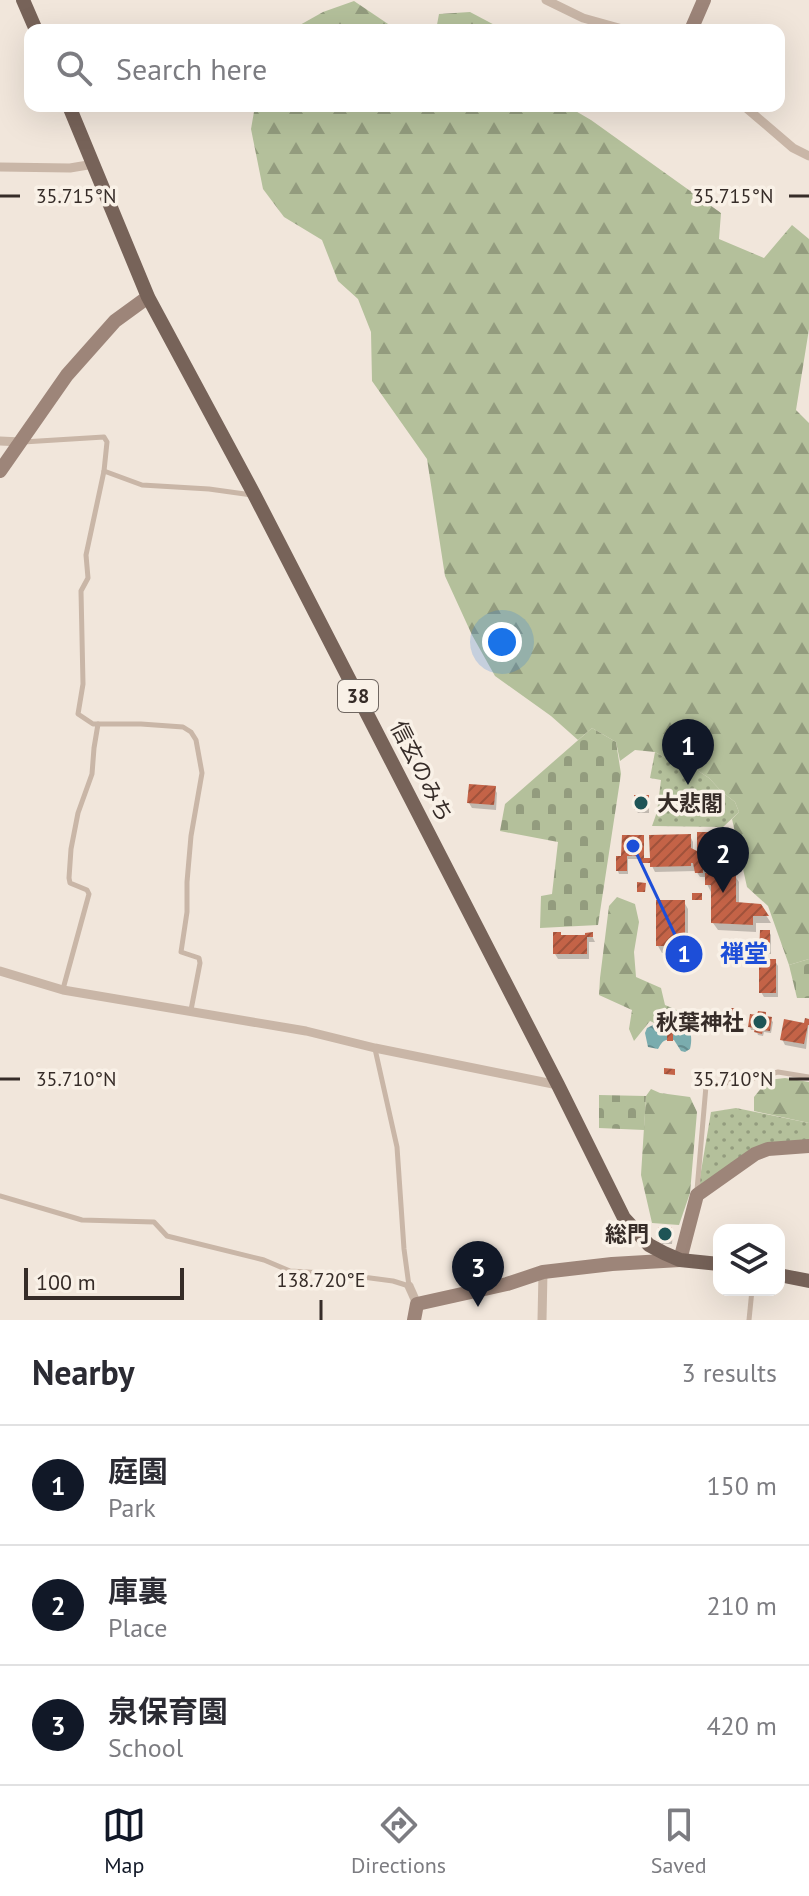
<!DOCTYPE html>
<meta charset="utf-8">
<style>
body{margin:0;font-family:"PT Sans","Noto Sans JP",sans-serif;background:#f7f7f7;color:#2b2b33}
.controls{position:absolute;right:24px;bottom:24px;display:grid;overflow:hidden;border-radius:16px;box-shadow:0 8px 32px #0002}
.controls button{width:72px;height:72px;display:grid;place-items:center;padding:0;border:0;border-bottom:2px solid #e1e1e2;background:#fff;color:#2b2b33;font:40px sans-serif}
.scale{position:absolute;left:24px;bottom:20px;width:160px;box-sizing:border-box;padding-left:8px;border:4px solid #362c28;border-top:0;font-size:22px;line-height:28px;white-space:nowrap;color:#362c28;-webkit-text-stroke:6px #f9f1e7;paint-order:stroke}
.you{position:absolute;left:502px;top:642px;width:28px;height:28px;margin:-20px;border:6px solid #fff;border-radius:50%;background:#1a73e8;box-shadow:0 0 0 12px #1a73e833}
.badge{display:grid;place-items:center;width:52px;height:52px;border-radius:50%;background:#111827;color:#fff;font-size:26px;font-weight:700}
.pin{position:absolute;translate:-50% -66px;filter:drop-shadow(0 2px 4px #0008)}
.pin::after{content:'';position:absolute;top:42px;width:28px;height:24px;background:inherit;clip-path:polygon(0 0,100% 0,50% 100%)}
.list{margin:0;padding:0;list-style:none}
h2{display:flex;justify-content:space-between;align-items:center;height:104px;margin:0;padding:0 32px;font-size:34px}
h2 small{font-size:26px;font-weight:400;color:#7c7c81}
.list li{display:grid;grid-template-columns:52px 1fr auto;gap:24px;align-items:center;box-sizing:border-box;height:120px;padding:0 32px;border-top:2px solid #e1e1e2}
.list b{display:block;font-size:30px;white-space:nowrap}
.list p{margin:0;font-size:26px;white-space:nowrap;color:#7c7c81}
.list em{font-size:26px;font-style:normal;color:#7c7c81}
.icon{flex:none;width:44px;height:44px;fill:none;stroke:currentColor;stroke-width:2;stroke-linecap:round;stroke-linejoin:round}
.map{position:relative;flex:none;width:809px;height:1320px;overflow:hidden}
.search{position:absolute;background:#fff;box-shadow:0 8px 32px #0002;left:24px;right:24px;top:24px;height:88px;display:flex;align-items:center;gap:20px;box-sizing:border-box;padding:0 28px;border-radius:16px;color:#7c7c81;font-size:30px}
.sheet{height:464px;background:#fff}
nav{display:flex;justify-content:space-around;align-items:center;box-sizing:border-box;height:112px;border-top:2px solid #e1e1e2;background:#fff;font-size:22px;color:#7c7c81}
nav a{display:grid;justify-items:center;gap:4px}
nav .on{color:#111827}
.map>svg:first-child{display:block}
.forest{fill:url(#forest-firs)}
.cemetery{fill:url(#cemetery-stones)}
.park{fill:url(#park-dots)}
.water{fill:url(#water-waves)}
.shadow{fill:#0003}
.building{fill:url(#building-hatch)}
.lines{fill:none;stroke-linecap:round;stroke-linejoin:round}
.lane{stroke:#c9b6a7;stroke-width:5}
.street{stroke:#c9b6a7;stroke-width:9}
.secondary{stroke:#9d8579;stroke-width:14}
.primary{stroke:#776359;stroke-width:14}
.ticks{fill:none;stroke:#362c28;stroke-width:3}
.poi-dot{fill:#1e5456;stroke:#f9f1e7;stroke-width:3}
.labels{text-anchor:middle;stroke-width:7;stroke-linejoin:round;paint-order:stroke}
.shield{fill:#f9f1e7;stroke:#706761;stroke-width:2}
.shield-label{font-size:20px;font-weight:bold;fill:#362c28}
.street-label{font-size:22px;fill:#362c28;stroke:#f9f1e7}
.poi-label{font-size:22px;font-weight:bold;fill:#362c28;stroke:#f9f1e7;text-anchor:end}
.ticks-label{font-size:20px;text-anchor:middle;fill:#362c28;stroke:#f9f1e7;stroke-width:7;stroke-linejoin:round;paint-order:stroke}
.leader{fill:none;stroke:#1d4ed8;stroke-width:3}
.callout-dot{fill:#1d4ed8;stroke:#f9f1e7;stroke-width:3}
.mark-label{font-size:24px;text-anchor:middle;font-weight:bold;fill:#fff}
.callout-label{font-size:24px;text-anchor:middle;font-weight:bold;fill:#1d4ed8;stroke:#f9f1e7;stroke-width:7;stroke-linejoin:round;paint-order:stroke}
</style>
<div class="map">
<svg width="809" height="1320" viewBox="0 0 809 1320">
<defs>
<pattern id="forest-firs" width="22" height="20" patternUnits="userSpaceOnUse" patternTransform="scale(2)"><rect width="22" height="20" fill="#b4c09b"/><path d="M5 1l3.5 6h-7zM16 11l3.5 6h-7z" fill="#939c7e"/></pattern>
<pattern id="cemetery-stones" width="16" height="16" patternUnits="userSpaceOnUse" patternTransform="scale(2)"><rect width="16" height="16" fill="#b4c09b"/><path d="M2 7V4a2 2 0 0 1 4 0v3zM10 15v-3a2 2 0 0 1 4 0v3z" fill="#939c7e"/></pattern>
<pattern id="park-dots" width="8" height="8" patternUnits="userSpaceOnUse" patternTransform="scale(2)"><rect width="8" height="8" fill="#b4c09b"/><path d="M2 2h.1M6 6h.1" fill="none" stroke="#939c7e" stroke-width="1.8" stroke-linecap="round"/></pattern>
<pattern id="water-waves" width="16" height="10" patternUnits="userSpaceOnUse" patternTransform="scale(2)"><rect width="16" height="10" fill="#7aacae"/><path d="M0 5q4-4 8 0t8 0" fill="none" stroke="#658c8e"/></pattern>
<pattern id="building-hatch" width="6" height="6" patternUnits="userSpaceOnUse" patternTransform="scale(2)"><rect width="6" height="6" fill="#c46347"/><path d="M-1 1l2-2M0 6l6-6M5 7l2-2" fill="none" stroke="#a0523b"/></pattern>
</defs>
<rect width="100%" height="100%" fill="#f1e6db"/>
<g class="forest">
<path d="M354 1 397 30H291L323 12Z"/>
<path d="M470 12 504 30H436L439 14Z"/>
<path d="M255 106H567L591 120 721 213 719 239 764 258 792 225 809 239V329L796 410 809 423V959L789 965 768 906 747 887 732 819 739 812 735 802 721 791 709 778 691 766 673 762 655 752 635 750 620 761 616 742 592 728 578 740 551 716 495 676 472 635 445 576 427 459 372 381 371 332 358 299 338 281 322 240 284 217 263 189 251 129Z"/>
<path d="M617 897 635 904 639 922 634 952 636 977 661 988 665 1005 686 1014 688 1020 663 1027 650 1021 634 1041 629 1029 632 1010 599 995 600 978 609 906Z"/>
<path d="M785 1078 809 1082V1123L754 1111V1097L768 1080Z"/>
<path d="M651 1089 660 1093 690 1097 697 1112 690 1193 679 1225 652 1223 641 1175 646 1096Z"/>
</g>
<g class="cemetery">
<path d="M592 728 616 742 621 774 598 925 540 928 541 896 552 894 558 842 500 831 505 804Z"/>
<path d="M809 959V998H797L789 965Z"/>
<path d="M599 1095 646 1096 644 1130 599 1128Z"/>
</g>
<g class="park">
<path d="M655 752 673 762 691 766 709 778 721 791 735 802 739 812 723 827 652 826 657 812 661 780 650 778Z"/>
<path d="M736 1108 809 1123V1146L768 1149 697 1195 711 1112Z"/>
</g>
<path class="water" d="M653 1025 664 1032 682 1025H687C692 1033 692 1041 690 1049L685 1052 681 1051 674 1040C664 1038 662 1042 658 1049L648 1047 645 1033 647 1028Z"/>
<g class="shadow">
<path d="M494 788 497 793 496 810 472 808 469 803Z"/>
<path d="M647 797 649 800V813H638L636 810Z"/>
<path d="M717 834 720 839V847H724L727 853V865H720V875H734L739 882V904L760 906 771 923H756V932L718 930 713 923 711 892 707 884V877H700L696 871 655 872 652 866 690 836 693 842V851L699 853Z"/>
<path d="M643 837 644 840V859H628V874H619L618 871 623 858Z"/>
<path d="M684 902 688 909V953H662L658 946Z"/>
<path d="M769 932 771 935V954H763L761 951Z"/>
<path d="M560 934 562 937 591 934 595 942H589V959H558L555 954Z"/>
<path d="M775 961 778 966V997H764L761 992Z"/>
<path d="M765 1014 773 1022 771 1033 764 1032 763 1036 758 1035 756 1030H751L750 1027Z"/>
<path d="M809 1021 806 1049 785 1045 782 1039 805 1025Z"/>
<path d="M671 1229 673 1232 672 1244H662L660 1240Z"/>
</g>
<g class="building">
<path d="M469 784 496 786 494 805 467 803Z"/>
<path d="M634 795H649L648 810H634Z"/>
<path d="M697 832H718V845H725V860H718V867H713L717 873H736V902L761 904 769 916H753V925L711 923V885H705V873H711L708 867H703V873H695L693 863H691V866L650 867V863H639V856H627V871H616V856H621L622 835H644V858H650L649 835 691 834V848L697 851Z"/>
<path d="M637 882 646 883 645 892H637Z"/>
<rect x="692" y="893" width="10" height="7"/>
<rect x="656" y="900" width="29" height="46"/>
<path d="M760 930H770V952H759Z"/>
<path d="M553 932H561V935H585V933L593 932V937H587V954H553Z"/>
<rect x="759" y="959" width="17" height="34"/>
<rect x="730" y="1008" width="10" height="9"/>
<path d="M758 1011 766 1012V1016L772 1017 770 1031 763 1030 762 1034 754 1032 755 1028 748 1027 750 1014 757 1015Z"/>
<path d="M805 1018 809 1019V1025H808L804 1044 780 1040 784 1019 804 1023Z"/>
<rect x="667" y="1030" width="6" height="11"/>
<path d="M664 1068 675 1069V1075L664 1074Z"/>
<rect x="658" y="1227" width="14" height="14"/>
</g>
<g class="lines">
<g class="lane">
<path d="M23 442 104 437 107 442 104 471 86 555 88 578 81 591 83 684 78 714 93 724H141L183 727 191 732 196 740 202 773 191 836 187 882V912L181 952 199 958 200 963 191 1010"/>
<path d="M104 471 142 485 209 489 252 495"/>
<path d="M63 989 89 894 87 890 70 883 69 878 71 849 78 813 92 774 94 748 98 724"/>
<path d="M697 1190 706 1086 752 1079 778 1072 809 1077"/>
<path d="M0 1196 82 1220 154 1222 167 1236 264 1260 290 1271 340 1274 393 1281 409 1286 404 1249 397 1147 375 1049"/>
<path d="M749 1320 752 1290"/>
</g>
<g class="street">
<path d="M546 0 583 18 626 30"/>
<path d="M744 106 793 148 809 156"/>
<path d="M0 167 70 168 94 164"/>
<path d="M0 441 21 442"/>
<path d="M0 971 63 990 306 1031 375 1048 558 1085"/>
<path d="M409 1286 417 1304"/>
<path d="M542 1320 543 1272"/>
</g>
<g class="secondary">
<path d="M691 30 704 0"/>
<path d="M0 471 67 375 115 321 148 297"/>
<path d="M414 1320 417 1304 507 1284 543 1272 612 1264 680 1260 697 1195 755 1154 768 1149 809 1146"/>
</g>
<g class="primary">
<path d="M23 0 36 30"/>
<path d="M69 106 148 297 255 496 558 1085 624 1218 649 1245 664 1253 680 1260 719 1264"/>
<path d="M779 1275 809 1281"/>
</g>
</g>
<path class="ticks" d="M0 196H20M789 196H809M0 1079H20M789 1079H809M321 1300V1320"/>
<g class="poi-dot">
<circle cx="641" cy="803" r="8"/>
<circle cx="760" cy="1022" r="8"/>
<circle cx="665" cy="1234" r="8"/>
</g>
<g class="labels">
<rect class="shield" x="338" y="680" width="40" height="32" rx="6"/>
<g class="shield-label">
<text x="358" y="703">38</text>
</g>
<g class="street-label">
<text transform="translate(422 771) rotate(63)" y="8">信玄のみち</text>
</g>
<g class="poi-label">
<text x="657" y="811" text-anchor="start">大悲閣</text>
<text x="744" y="1030">秋葉神社</text>
<text x="649" y="1242">総門</text>
</g>
</g>
<g class="ticks-label">
<text x="76" y="203">35.715°N</text>
<text x="733" y="203">35.715°N</text>
<text x="76" y="1086">35.710°N</text>
<text x="733" y="1086">35.710°N</text>
<text x="321" y="1287">138.720°E</text>
</g>
<path class="leader" d="M633 846L684 954"/>
<g class="callout-dot">
<circle cx="633" cy="846" r="8"/>
<circle cx="684" cy="954" r="20"/>
</g>
<g class="mark-label">
<text x="684" y="962">1</text>
</g>
<g class="callout-label">
<text x="744" y="962">禅堂</text>
</g>
</svg>
<div class="controls">
<button><svg class="icon" aria-label="layers" viewBox="0 0 24 24"><path d="M12 4l9 5-9 5-9-5zM3 14l9 5 9-5"/></svg></button>
</div>
<div class="scale">100 m</div>
<div class="you"></div>
<div class="pin badge" style="left:688px;top:785px">1</div>
<div class="pin badge" style="left:723px;top:893px">2</div>
<div class="pin badge" style="left:478px;top:1307px">3</div>
<div class="search"><svg class="icon" aria-label="search" viewBox="0 0 24 24"><circle cx="10" cy="10" r="6"/><path d="M15 15l6 6"/></svg>Search here</div>
</div>
<section class="sheet">
<h2>Nearby<small>3 results</small></h2>
<ul class="list">
<li><span class="badge">1</span><div><b>庭園</b><p>Park</p></div><em>150 m</em></li>
<li><span class="badge">2</span><div><b>庫裏</b><p>Place</p></div><em>210 m</em></li>
<li><span class="badge">3</span><div><b>泉保育園</b><p>School</p></div><em>420 m</em></li>
</ul>
</section>
<nav>
<a class="on"><svg class="icon" aria-label="map" viewBox="0 0 24 24"><path d="M3 6l6-2 6 2 6-2v14l-6 2-6-2-6 2zM9 4v14M15 6v14"/></svg>Map</a>
<a><svg class="icon" aria-label="directions" viewBox="0 0 24 24"><path d="M12 3l9 9-9 9-9-9zM9 14v-3h6M13 9l2 2-2 2"/></svg>Directions</a>
<a><svg class="icon" aria-label="saved" viewBox="0 0 24 24"><path d="M7 4h10v16l-5-4-5 4z"/></svg>Saved</a>
</nav>
